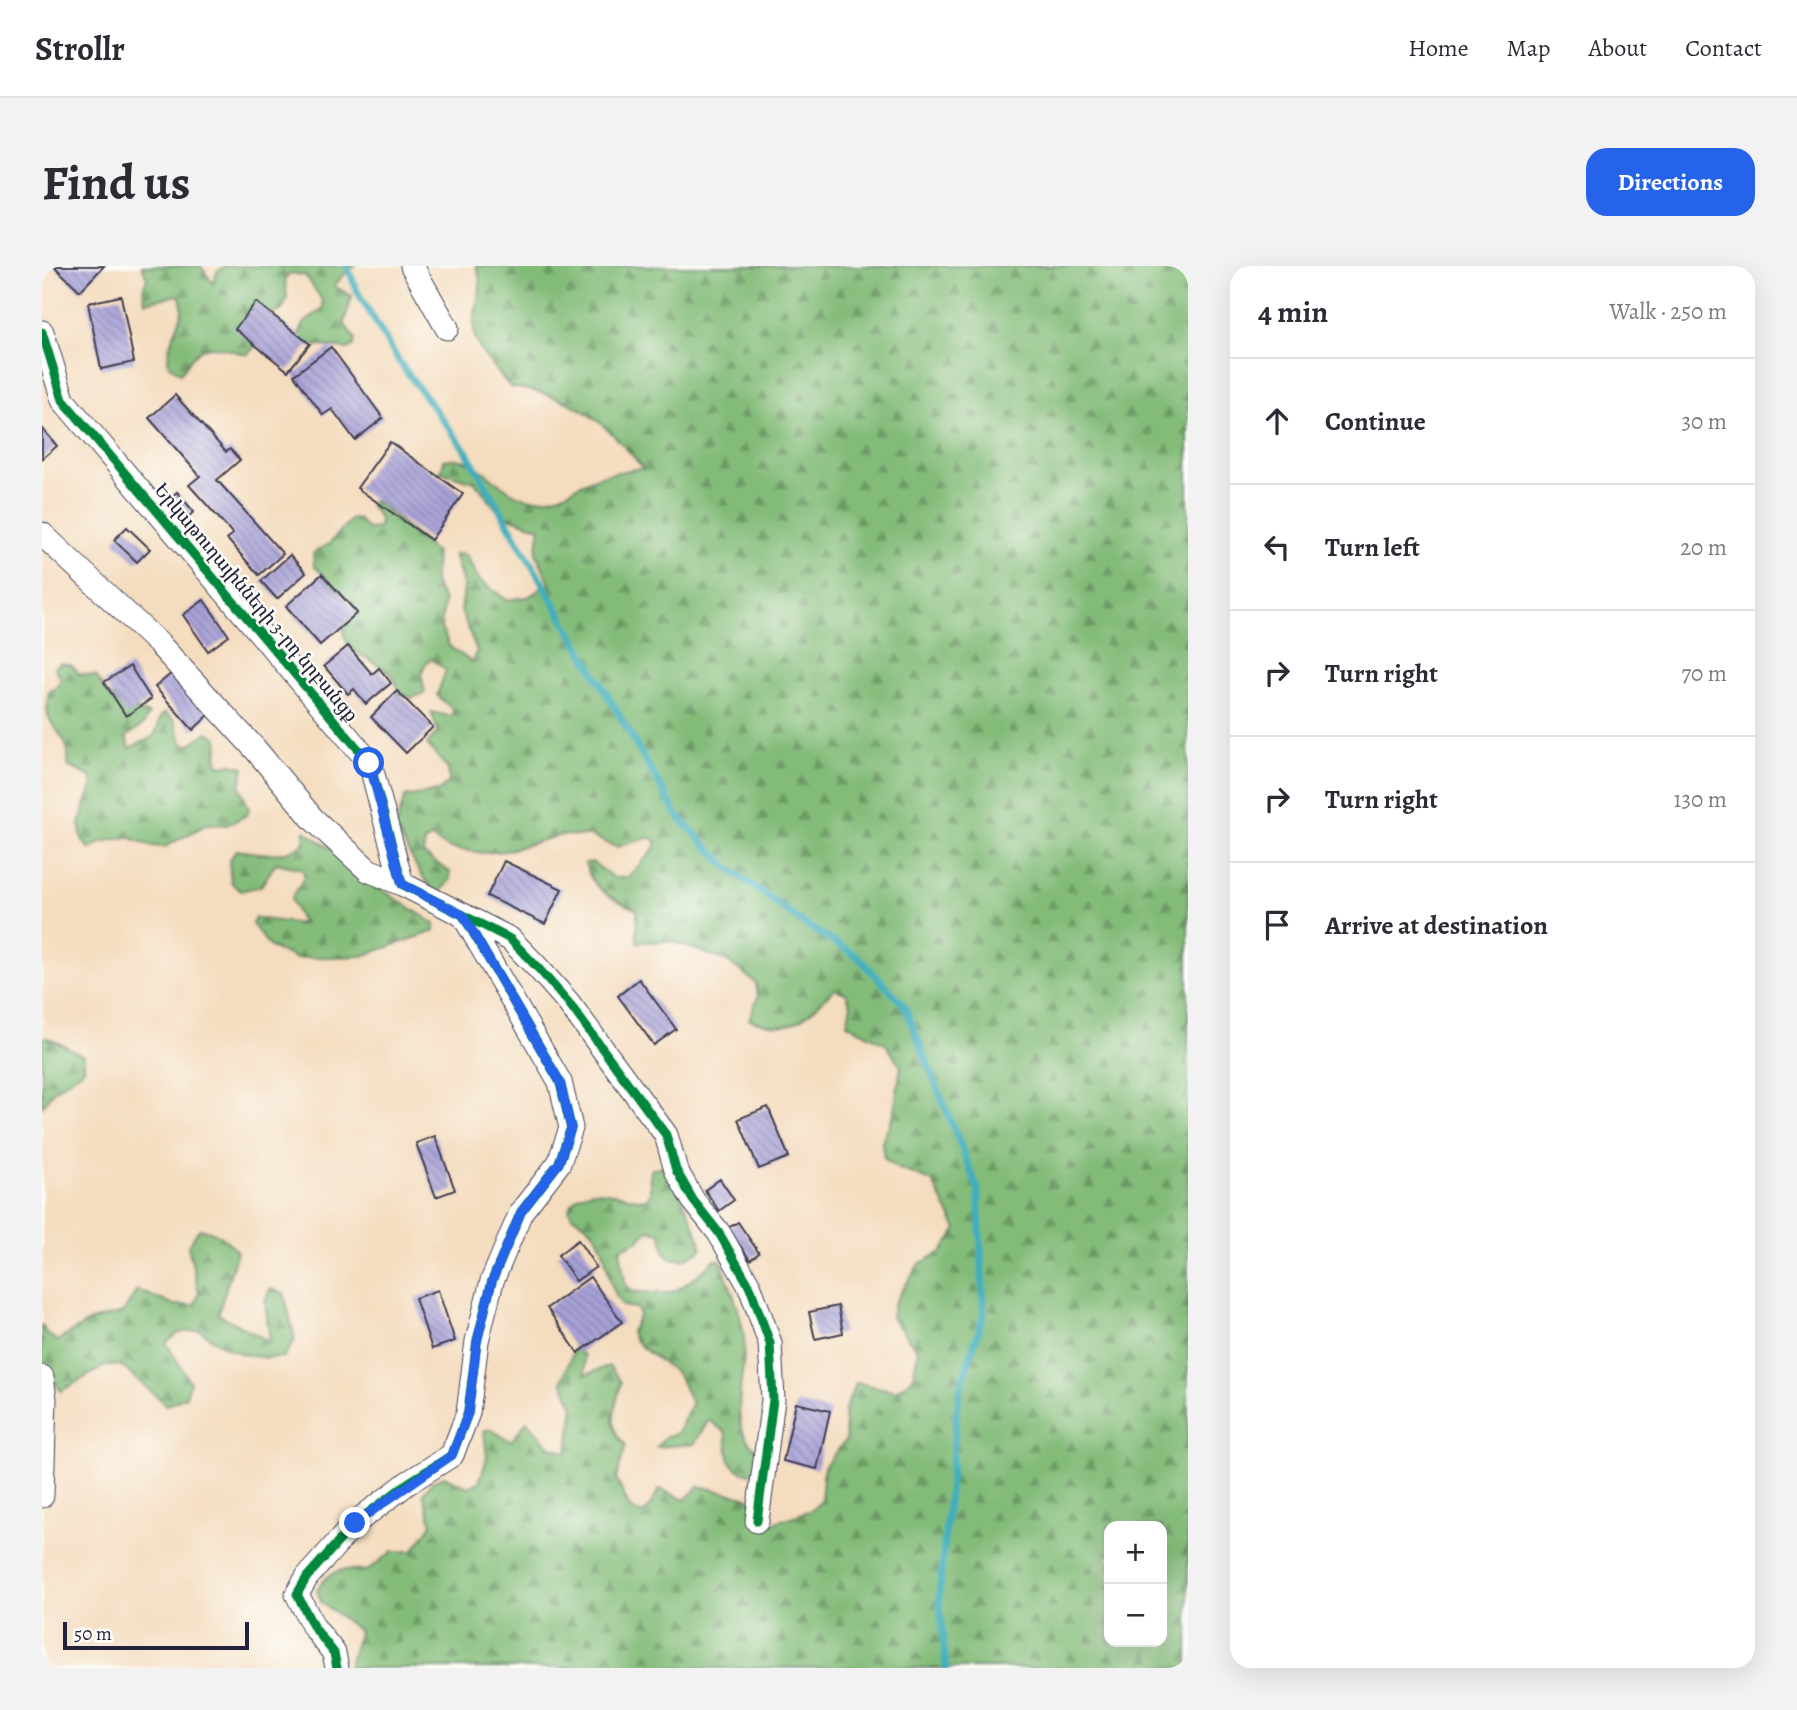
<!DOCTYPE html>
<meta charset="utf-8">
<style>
body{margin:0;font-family:Alegreya,"Noto Serif Armenian",serif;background:#f2f2f3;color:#2b2b33}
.controls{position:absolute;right:21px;bottom:21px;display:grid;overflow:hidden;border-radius:14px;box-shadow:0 7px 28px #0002}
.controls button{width:63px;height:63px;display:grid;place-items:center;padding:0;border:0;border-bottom:2px solid #e1e1e2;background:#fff;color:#2b2b33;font:35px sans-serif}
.scale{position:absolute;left:21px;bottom:18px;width:186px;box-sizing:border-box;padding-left:7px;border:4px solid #22223b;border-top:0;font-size:19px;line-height:24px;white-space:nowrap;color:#22223b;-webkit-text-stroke:5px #fdfcf7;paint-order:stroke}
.stop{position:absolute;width:21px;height:21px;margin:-16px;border:5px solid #2563eb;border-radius:50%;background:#fff}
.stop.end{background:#2563eb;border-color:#fff;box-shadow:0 2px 7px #0008}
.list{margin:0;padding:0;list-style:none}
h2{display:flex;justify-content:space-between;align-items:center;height:91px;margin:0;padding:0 28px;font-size:30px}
h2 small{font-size:23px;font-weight:400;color:#7c7c81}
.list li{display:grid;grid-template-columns:46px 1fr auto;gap:21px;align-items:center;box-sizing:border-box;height:126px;padding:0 28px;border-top:2px solid #e1e1e2}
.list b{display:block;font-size:26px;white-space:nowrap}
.list em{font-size:23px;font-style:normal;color:#7c7c81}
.icon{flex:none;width:38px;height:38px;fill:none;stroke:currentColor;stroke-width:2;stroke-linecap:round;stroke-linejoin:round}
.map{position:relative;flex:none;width:1146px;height:1402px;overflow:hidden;border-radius:21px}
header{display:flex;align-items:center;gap:42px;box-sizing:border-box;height:98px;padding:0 35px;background:#fff;border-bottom:2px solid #e1e1e2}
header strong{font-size:33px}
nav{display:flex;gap:38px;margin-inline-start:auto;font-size:24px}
.intro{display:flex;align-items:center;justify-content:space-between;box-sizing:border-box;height:168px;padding:0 42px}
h1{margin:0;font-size:49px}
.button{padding:18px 32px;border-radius:21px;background:#2563eb;color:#fff;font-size:24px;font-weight:700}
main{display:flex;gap:42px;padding:0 42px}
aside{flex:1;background:#fff;border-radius:21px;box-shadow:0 7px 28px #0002}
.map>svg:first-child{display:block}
.forest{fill:url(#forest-firs);stroke:#526f5a;stroke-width:2;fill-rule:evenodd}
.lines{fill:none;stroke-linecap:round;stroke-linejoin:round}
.stream{stroke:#40afbc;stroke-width:7}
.building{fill:url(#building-back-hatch)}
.street-casing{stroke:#423e4f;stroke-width:25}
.street{stroke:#fff;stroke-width:23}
.cycleway-casing{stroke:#fdfcf7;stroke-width:13}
.cycleway{stroke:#00873e;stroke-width:9}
.route{stroke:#2563eb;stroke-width:9}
.labels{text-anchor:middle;stroke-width:5;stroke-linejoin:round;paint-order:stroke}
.street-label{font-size:19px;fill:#22223b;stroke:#fdfcf7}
</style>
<header>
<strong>Strollr</strong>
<nav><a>Home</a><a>Map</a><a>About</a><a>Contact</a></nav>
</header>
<div class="intro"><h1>Find us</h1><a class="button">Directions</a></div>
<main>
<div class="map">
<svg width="1146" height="1402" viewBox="0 0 1146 1402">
<defs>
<pattern id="forest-firs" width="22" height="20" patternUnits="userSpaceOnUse" patternTransform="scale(1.75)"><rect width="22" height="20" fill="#83bc79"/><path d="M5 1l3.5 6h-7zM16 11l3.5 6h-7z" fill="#6b9864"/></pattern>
<pattern id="building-back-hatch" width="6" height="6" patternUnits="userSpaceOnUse" patternTransform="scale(1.75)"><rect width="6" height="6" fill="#a8a1d7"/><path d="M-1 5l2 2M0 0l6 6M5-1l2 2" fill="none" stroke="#8883b0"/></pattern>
</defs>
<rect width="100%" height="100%" fill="#fdfcf7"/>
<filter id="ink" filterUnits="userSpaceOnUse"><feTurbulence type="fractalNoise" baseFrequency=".0143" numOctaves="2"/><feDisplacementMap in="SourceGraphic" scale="14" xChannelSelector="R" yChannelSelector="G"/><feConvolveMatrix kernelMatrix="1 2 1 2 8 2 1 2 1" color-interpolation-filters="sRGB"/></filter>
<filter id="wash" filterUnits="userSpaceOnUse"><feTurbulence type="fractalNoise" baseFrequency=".00686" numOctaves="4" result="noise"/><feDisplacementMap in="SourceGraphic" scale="28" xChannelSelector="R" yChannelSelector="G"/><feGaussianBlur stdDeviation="1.57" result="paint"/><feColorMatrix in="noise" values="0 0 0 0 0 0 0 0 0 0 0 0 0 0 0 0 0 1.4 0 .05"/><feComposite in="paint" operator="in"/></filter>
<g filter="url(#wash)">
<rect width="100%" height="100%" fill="#f4dcbe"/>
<g class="forest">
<path d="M100 0H159L171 18 175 6 183 0H314L306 4 292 20 310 30 302 57 313 73 311 80 305 83 261 78 256 73 260 59 281 42 280 34 264 10 249 7 243 12 245 33 239 45 225 49 214 79 206 88C189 87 167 72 152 89 146 95 145 101 138 107L127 99C121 73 149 53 137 29L103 36 101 23 105 11Z"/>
<path d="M434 0H1146V1402H306L317 1365 279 1336 275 1324C288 1302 301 1302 325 1305L351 1285H371L390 1258 381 1227 390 1216 402 1210 426 1221 437 1216 445 1192 442 1165 448 1163 469 1175 485 1155 507 1180 525 1187 532 1141 520 1115 532 1083 542 1089 543 1109 567 1100 579 1116C574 1140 563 1162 584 1179L574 1213 588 1242 599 1248 605 1245 618 1223 643 1234 657 1220 711 1233 728 1258 770 1244 779 1235 782 1201 804 1174 802 1146 814 1117 854 1125 871 1112 876 1085 849 1051 852 1038 877 998 900 986 915 963 890 915 855 902 842 892 840 876 852 847 859 800 843 777 805 758 809 739 804 727 792 723C761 753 752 770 707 753L716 731 714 717 687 696 630 675 595 676V644C571 633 549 624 543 597L550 596 572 612 586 611 609 587 615 576 609 571 574 581 549 570 519 569 463 585 441 587 407 582 389 572 383 575 381 588 408 606V614L395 630 379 608 353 563 363 531 397 525 407 516 406 503 385 478 396 465 389 446 408 450 412 445 395 429 404 404 389 393C376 402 380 414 383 427L370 432 358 427C355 421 353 411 348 407 333 393 301 388 301 362L315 348 313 340 272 300 271 287 288 277 310 252 316 253 325 263 337 262 338 254 327 237 333 234 394 287 392 316 402 335 399 362 408 381 430 396 435 385 419 345 422 321 412 288 424 289 437 314 465 334 486 331 508 317 494 287 498 262 458 248 433 216 399 206 402 194C438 185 459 234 493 233 521 233 525 224 548 214 563 207 584 205 601 202 561 153 532 129 468 121 458 107 437 88 433 71 427 44 446 25 434 0ZM1067 1260H1120V1376H1067Z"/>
<path d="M18 397 29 399 37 408 54 410 64 426 78 439 107 448 101 459 84 471 88 482C109 470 113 478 118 451L123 447 132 454 141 478 147 479 166 466 176 472 175 495 178 500 190 498 202 501 198 520 207 543 205 549 185 559 165 558 123 581 110 580 86 571 60 576 48 583C27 565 45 539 51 517L49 511 26 500C26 495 27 487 25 482 17 458 0 461 7 425L13 423 19 413 13 402Z"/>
<path d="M263 565 294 586 308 603 393 658V665L320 690 253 692 228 681 210 658 213 652 260 658 249 633 263 610 260 603 234 597 219 620 199 625 189 617 187 595 194 584C218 587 242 593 262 577Z"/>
<path d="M5 771 42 790V803L12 824 0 841V772Z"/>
<path d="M621 900C630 909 661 972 659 984L641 994 627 992 623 987 619 967 606 964 597 974 578 983 583 1017 590 1026C602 1025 618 1029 629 1026 636 1025 669 1000 672 994H679C687 1020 700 1046 702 1073 705 1109 681 1163 718 1186L713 1205 708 1208C679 1199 690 1190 683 1166L667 1154 652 1178 615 1181 623 1171 636 1167 650 1136C642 1127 641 1114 634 1107 622 1097 593 1081 589 1066L598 1048 594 1042 581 1040C555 1007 576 972 530 950L527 943C545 903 600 945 607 930 610 923 606 912 609 903Z"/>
<path d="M157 963C172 963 186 974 195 986L176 1048 228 1076 223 1035 228 1023 242 1027 253 1074 242 1091C208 1094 185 1086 158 1064L137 1067 124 1077 148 1116 144 1130 125 1139 78 1099 63 1100 19 1125 0 1097V1059L4 1067 15 1075 48 1055 81 1047 95 1024 132 1039H153L157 1026 146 980Z"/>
</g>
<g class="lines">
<path class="stream" d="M305 0 315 25 358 97 424 185 635 549 683 599 758 655 816 691 862 739 936 923 942 1047 918 1123 915 1143 897 1330 904 1402"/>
</g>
<g id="blocks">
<g class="building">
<path d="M12 0H62L38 25Z"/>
<path d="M79 30 92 96 59 103 46 37Z"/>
<path d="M214 36 268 78 246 105 193 63Z"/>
<path d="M289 81 341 152 313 174 290 143 281 149 252 109Z"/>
<path d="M133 129 184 186 188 183 198 194 175 214 241 288 217 309 185 273 191 268 147 219 158 210 107 152Z"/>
<path d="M0 162 15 180 0 193Z"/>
<path d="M348 176 421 228 389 274 315 222Z"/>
<path d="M135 226 152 246 134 261 117 241Z"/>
<path d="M85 261 108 283 95 296 72 274Z"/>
<path d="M248 289 264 307 235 333 219 315Z"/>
<path d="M280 308 315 347 278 379 244 340Z"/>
<path d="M162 334 187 370 166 385 141 349Z"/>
<path d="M306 380 330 408 337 402 349 417 324 438 312 423 306 428 282 400Z"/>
<path d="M88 400 109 433 84 450 62 416Z"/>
<path d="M130 407 167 449 151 464 113 421Z"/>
<path d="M355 425 391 461 364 487 329 451Z"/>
<path d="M462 595 520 623 503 658 445 630Z"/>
<path d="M597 713 634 763 612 779 576 730Z"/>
<path d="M726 841 747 891 717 903 696 853Z"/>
<path d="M393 870 413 924 394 931 374 877Z"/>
<path d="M678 913 692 934 677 945 663 924Z"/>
<path d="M696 956 717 987 708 994 686 962Z"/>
<path d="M536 974 554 1001 534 1015 516 989Z"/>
<path d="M548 1011 580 1056 536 1087 505 1042Z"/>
<path d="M396 1024 413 1075 390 1083 373 1032Z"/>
<path d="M796 1040 801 1067 773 1073 767 1046Z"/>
<path d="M754 1137 788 1145 775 1203 741 1195Z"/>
</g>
</g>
</g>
<g filter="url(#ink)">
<use href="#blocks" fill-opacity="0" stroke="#423e4f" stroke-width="2"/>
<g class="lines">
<defs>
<g id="street">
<path d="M370 0 405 62"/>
<path d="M0 66 21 134 328 497 360 618 468 673 496 702 526 736 624 869 634 904 651 934 677 967 708 1021 728 1077 731 1134 715 1255"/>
<path d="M0 268 117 378 214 484 271 553 326 604 360 618"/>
<path d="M0 1111 3 1133 0 1230"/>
<path d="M295 1402 292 1387 271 1360 255 1328 265 1311 313 1257 367 1216 410 1189 426 1147 435 1075 450 1015 479 946 517 897 529 862 518 816 421 649"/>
</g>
</defs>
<use href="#street" class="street-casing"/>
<use href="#street" class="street"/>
<defs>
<g id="cycleway">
<path d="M0 66 21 134 328 497 360 618 468 673 496 702 526 736 624 869 634 904 651 934 677 967 708 1021 728 1077 731 1134 715 1255"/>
<path d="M295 1402 292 1387 271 1360 255 1328 265 1311 313 1257 367 1216 410 1189 426 1147 435 1075 450 1015 479 946 517 897 529 862 518 816 421 649"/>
</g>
</defs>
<use href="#cycleway" class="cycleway-casing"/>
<use href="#cycleway" class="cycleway"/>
</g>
</g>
<g class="lines" filter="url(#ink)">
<path class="route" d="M313 1257 410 1189 426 1147 435 1076 450 1015 479 946 517 897 529 862 518 816 421 649 360 618 327 497"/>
</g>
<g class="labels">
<g class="street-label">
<text transform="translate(215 336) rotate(50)" y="7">Երկաթուղայինների 3-րդ նրբանցք</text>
</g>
</g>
</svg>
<div class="controls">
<button>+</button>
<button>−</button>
</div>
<div class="scale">50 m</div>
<div class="stop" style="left:327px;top:497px"></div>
<div class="stop end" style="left:313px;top:1257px"></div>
</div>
<aside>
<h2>4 min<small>Walk · 250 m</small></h2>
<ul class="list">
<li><svg class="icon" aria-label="ahead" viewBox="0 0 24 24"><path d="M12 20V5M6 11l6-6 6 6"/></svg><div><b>Continue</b></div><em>30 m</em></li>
<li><svg class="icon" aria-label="left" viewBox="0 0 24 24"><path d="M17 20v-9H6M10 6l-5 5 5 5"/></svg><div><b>Turn left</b></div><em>20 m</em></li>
<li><svg class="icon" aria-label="right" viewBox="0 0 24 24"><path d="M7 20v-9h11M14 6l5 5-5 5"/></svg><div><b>Turn right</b></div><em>70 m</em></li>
<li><svg class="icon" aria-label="right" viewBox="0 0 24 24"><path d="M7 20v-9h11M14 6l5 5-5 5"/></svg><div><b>Turn right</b></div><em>130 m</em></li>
<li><svg class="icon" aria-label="arrive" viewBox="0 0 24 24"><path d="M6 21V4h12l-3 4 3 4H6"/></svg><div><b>Arrive at destination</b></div></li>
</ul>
</aside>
</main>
